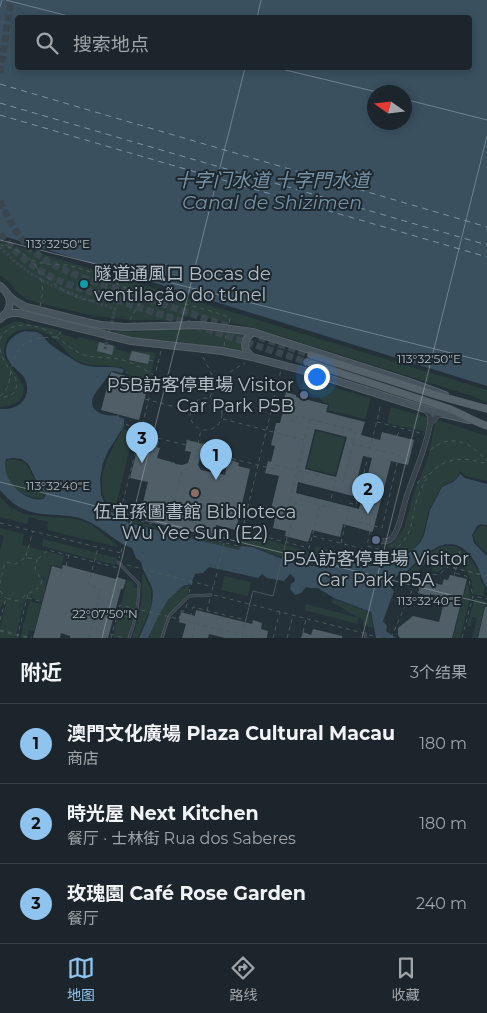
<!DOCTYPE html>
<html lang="zh">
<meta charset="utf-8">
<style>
body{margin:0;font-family:Montserrat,"Noto Sans SC",sans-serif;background:#242d33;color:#f1f3f6}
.compass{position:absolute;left:367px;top:85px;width:45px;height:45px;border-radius:50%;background:#1b252b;box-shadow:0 2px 8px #0003;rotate:284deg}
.you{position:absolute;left:316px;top:376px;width:18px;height:18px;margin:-12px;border:4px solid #fff;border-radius:50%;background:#1a73e8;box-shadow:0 0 0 8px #1a73e833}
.badge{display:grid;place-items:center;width:32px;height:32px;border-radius:50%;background:#8fc4ee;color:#111;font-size:16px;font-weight:700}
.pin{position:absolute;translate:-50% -41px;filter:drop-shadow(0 1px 2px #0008)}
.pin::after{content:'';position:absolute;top:26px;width:18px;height:15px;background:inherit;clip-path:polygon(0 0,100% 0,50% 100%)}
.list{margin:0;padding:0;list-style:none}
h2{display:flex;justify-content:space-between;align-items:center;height:65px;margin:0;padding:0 20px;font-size:21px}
h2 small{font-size:16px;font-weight:400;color:#a0a5a9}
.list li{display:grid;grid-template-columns:32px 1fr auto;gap:15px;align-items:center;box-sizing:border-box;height:80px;padding:0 20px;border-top:1px solid #394247}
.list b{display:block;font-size:19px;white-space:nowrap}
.list p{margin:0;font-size:16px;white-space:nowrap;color:#a0a5a9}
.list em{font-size:16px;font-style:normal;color:#a0a5a9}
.icon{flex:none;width:28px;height:28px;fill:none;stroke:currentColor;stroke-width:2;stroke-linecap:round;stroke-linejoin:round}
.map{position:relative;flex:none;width:487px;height:638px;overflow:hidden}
.search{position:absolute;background:#1b252b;box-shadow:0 2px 8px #0003;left:15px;right:15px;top:15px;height:55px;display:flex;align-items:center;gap:12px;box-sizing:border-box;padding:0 18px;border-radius:5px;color:#a0a5a9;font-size:19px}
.sheet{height:305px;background:#1b252b}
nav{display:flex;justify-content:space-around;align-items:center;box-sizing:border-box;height:70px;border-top:1px solid #394247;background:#1b252b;font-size:14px;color:#a0a5a9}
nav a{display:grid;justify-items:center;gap:2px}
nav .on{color:#8fc4ee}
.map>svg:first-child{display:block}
.green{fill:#2a3f3c}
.water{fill:#3a505f;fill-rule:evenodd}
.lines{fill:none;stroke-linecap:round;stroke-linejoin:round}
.ferry{stroke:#7693a6;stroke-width:1;stroke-dasharray:6 5;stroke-linecap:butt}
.building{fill:#505e67;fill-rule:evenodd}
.pedestrian-tunnel{stroke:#39464e;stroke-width:3;stroke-dasharray:3 1.5;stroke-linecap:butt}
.primary-tunnel{stroke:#39464e;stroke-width:7;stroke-dasharray:7 3.5;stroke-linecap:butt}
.service-casing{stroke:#566067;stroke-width:3}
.minor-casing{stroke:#566067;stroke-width:5.5}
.secondary-casing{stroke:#566067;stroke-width:8}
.primary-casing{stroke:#444e55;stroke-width:8}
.path{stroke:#485b5a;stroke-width:1;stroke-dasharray:4 4;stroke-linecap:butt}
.service{stroke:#38424a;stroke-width:2}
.minor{stroke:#38424a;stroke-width:4.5}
.secondary{stroke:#46525c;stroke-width:6}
.primary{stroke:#566269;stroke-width:7}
.path-bridge{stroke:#485b5a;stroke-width:1;stroke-dasharray:4 4;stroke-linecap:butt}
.ticks{fill:none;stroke:#b3bdc5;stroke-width:1;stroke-opacity:0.45}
.culture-dot{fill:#0f9aa8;stroke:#1d272e;stroke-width:2}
.service-dot{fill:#5c6f8a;stroke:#1d272e;stroke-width:2}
.education-dot{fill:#8d6e63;stroke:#1d272e;stroke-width:2}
.labels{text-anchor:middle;stroke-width:4;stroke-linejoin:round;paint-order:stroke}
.poi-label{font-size:18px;fill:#b3bdc5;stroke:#1d272e}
.water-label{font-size:19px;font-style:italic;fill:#7693a6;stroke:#1d272e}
.ticks-label{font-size:12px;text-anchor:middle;fill:#b3bdc5;stroke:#1d272e;stroke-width:4;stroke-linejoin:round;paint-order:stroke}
</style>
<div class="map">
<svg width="487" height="638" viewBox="0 0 487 638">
<rect width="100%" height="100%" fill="#243139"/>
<g class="green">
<path d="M0 241 487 390V402L469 395 252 327 214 320 201 316 184 317 174 320H134L94 316 39 303 26 299 17 292 11 284 3 277 0 276Z"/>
<path d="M11 305 110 331 134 332 189 327 206 328 245 334 241 343 243 352 188 343 130 337 10 309Z"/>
<path d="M16 321 58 330 64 335 76 339 80 337 116 346V349L130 353 131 350C140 352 148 351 156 353L149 381 126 374 124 368C108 364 93 368 78 361 66 355 59 340 46 333 34 327 11 327 6 342 4 347 3 352 5 357 10 367 19 377 24 387 23 403 15 405 0 407V329Z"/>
<path d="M304 379 313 381 317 386 327 389 331 387 371 398 365 419 328 410 329 404 322 401 318 396 304 392 302 387Z"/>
<path d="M391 407 430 418 426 432 387 423Z"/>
<path d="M437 420 487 436V481L466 476 460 471 456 479 451 482 446 484 441 487 429 510 423 535 419 543 409 552 387 547 394 541 404 528 416 486 428 459 435 422Z"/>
<path d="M123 429 134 431 116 505 125 508 123 517C118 514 114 511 110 507 90 483 111 451 123 429Z"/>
<path d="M316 431 345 438 335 475 307 468Z"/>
<path d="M13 459C29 461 28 468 35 480 38 485 42 489 45 494L43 498C28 499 12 490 6 476 3 470 2 466 7 460Z"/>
<path d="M0 497 10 507 24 514 47 517 68 518 79 520 90 524 117 545V547L47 530 48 522 29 517 27 524 0 517Z"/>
<path d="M130 520 238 547 243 533 313 553 316 546 380 561H384L393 554 401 556 395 561 384 564 372 565 343 561 321 564H300L252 546 241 545 239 550 130 522Z"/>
<path d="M482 525 487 527V554L476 543 473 536 476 530Z"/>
<path d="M0 528 24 534 22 545 64 556 61 567 51 565 47 580 45 579 41 574 44 580H47L42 601 31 598 35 593 18 607 24 604 15 638H0V626L6 604 2 603 0 610V551L4 536 0 535Z"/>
<path d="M43 539 117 558 115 565 42 546Z"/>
<path d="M443 546H455L466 553 476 567 482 583 485 586 483 596 472 594C474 583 469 574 463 565L446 560 444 567 438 572 432 571 433 565 426 563 408 580 404 577C417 563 425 554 443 546Z"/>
<path d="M142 575H144L151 590V606L138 638H132L138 619 142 598Z"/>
<path d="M224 576 251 582 248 596 221 590Z"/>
<path d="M127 580 134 582 133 587 137 588C137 606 133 621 128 638H113Z"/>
<path d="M467 582 471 595 460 638H453Z"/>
<path d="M190 585 187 595 169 615 165 625 161 638H149C157 618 168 591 190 585Z"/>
<path d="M475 598 486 601 477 638H472L477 618 472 617 470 627 467 626Z"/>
<path d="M334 599 370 612 373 628 363 625V620L331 602Z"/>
<path d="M30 601 41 604 34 631 29 630 27 638H20Z"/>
<path d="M306 604 359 618 357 624 305 610Z"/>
</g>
<g class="water">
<path d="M0 0H487V386L0 235ZM18 18H470V68H18ZM404 92V122H374V92Z"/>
<path d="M25 331C29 332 33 331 37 332 43 334 46 341 51 345 59 351 69 357 77 362 94 371 108 364 123 369L124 371 122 373 113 371 110 372C106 384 79 402 100 413 106 416 111 415 117 416 117 416 124 419 124 419V426L108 451 103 463 100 479 101 495 107 509 129 523 239 550 241 546 252 547 300 566H321L343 562 372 566 384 565 395 562 408 554 420 543 424 535 430 510 442 487C450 483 455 483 460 474L465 478 487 484V525L481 524 477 526 472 535 474 543 487 556V587C481 580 480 570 475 562 451 524 424 555 402 576L398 575 390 583 391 588 394 591 383 621 387 626 386 631 396 638H376L371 612 334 598 318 588H311L306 587 301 593 295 595 290 589 291 584 295 581 294 577 290 574 284 581 267 578 262 574 258 578 209 567 203 573 195 574 191 584 183 586 168 600 160 613 148 638H139C145 625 156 602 152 588 149 579 143 572 141 562L136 558 132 548C127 546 122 544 118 541 107 534 98 525 85 520 77 516 68 516 58 515 31 514 18 511 0 490V409C4 409 8 409 12 408 26 404 31 390 24 377 20 372 14 368 10 363 0 348 10 335 25 331ZM13 458 22 459 29 465 36 480 46 494 44 499C25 503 0 480 6 459Z"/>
</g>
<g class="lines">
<g class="ferry">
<path d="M0 84 487 227"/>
<path d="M0 103 487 245"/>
<path d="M0 115 487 257"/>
</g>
</g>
<g class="building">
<path d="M99 342 114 346 112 355 97 351Z"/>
<path d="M132 351 150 355 148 364 129 360Z"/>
<path d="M111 372 149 382 139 420 101 410Z"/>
<path d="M286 392 296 395V397L328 405 326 412 365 422 361 435 380 440 382 432 414 440 408 465 391 461 373 531 372 532 343 524 340 537 312 530 308 542 285 536 286 531 273 528 276 514 270 513 279 476 265 473 268 461 271 462 275 446 271 445 276 423H280L285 403H283ZM315 429 347 437 336 477 305 469ZM363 456 372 458 359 509 296 493 298 482 353 496Z"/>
<path d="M153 440 159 442 157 447 160 448 157 458 175 463V464L182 465 188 463 191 452 185 451 187 440 210 446 208 456 201 454 198 465 201 470 225 475 227 464 230 465 231 460 239 463 238 466 250 469 236 530 216 525 214 534 211 533 210 536 145 521 146 517 140 515 148 482 130 478 139 442 152 445Z"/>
<path d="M63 565 116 579 117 577 126 580 123 589H121L108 638H70V636L61 633 60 638H33L52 566 62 569Z"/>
<path d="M450 575 467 579 452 638H400L398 635V628L413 616 439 622 445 598 430 594 429 596 418 593 420 587 422 588 424 582 428 583V581L442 585 444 579 448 580Z"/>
<path d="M485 607H487V638H478Z"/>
<path d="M196 610 252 624 253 620 262 623 261 629 268 631 267 638H225L209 634 208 638H182L186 624 179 622 181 612 195 616Z"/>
<path d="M313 629 342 636V638H301L303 632 311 635Z"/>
</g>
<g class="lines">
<path class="pedestrian-tunnel" d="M0 247C33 283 71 294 115 309L105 349"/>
<g class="primary-tunnel">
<path d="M0 73 11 0"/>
<path d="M0 201C8 218 17 236 31 249 57 272 93 281 125 291 160 303 195 315 230 327"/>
<path d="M0 234C19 257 38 272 67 284L307 362"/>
<path d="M259 337 311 355"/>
</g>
<defs>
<g id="service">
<path d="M118 562 139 584C139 603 136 620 129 638"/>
<path d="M365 634 366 638"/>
<path d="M162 638 166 625 170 615 189 596 211 595"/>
</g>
<g id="minor">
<path d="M430 424 437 416 442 414"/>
<path d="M376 540C382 541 387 543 391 539 400 531 403 506 407 495 415 471 426 449 430 424 431 418 429 413 425 410"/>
</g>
<g id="secondary">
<path d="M0 286C13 296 13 309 0 319"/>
<path d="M8 295 15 301 26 307 86 322 101 325 124 327 201 325 253 332 407 381 445 395"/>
<path d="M4 315 12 313H19L131 341 222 351 252 357 309 372 431 411 469 420"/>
<path d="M251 356C242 348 244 339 253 332"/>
</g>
<g id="primary">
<path d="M311 355 436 395 487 409"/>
<path d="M307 362 447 408C461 413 473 421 487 426"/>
</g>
</defs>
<use href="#service" class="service-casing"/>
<use href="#minor" class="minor-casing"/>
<use href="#secondary" class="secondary-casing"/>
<use href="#primary" class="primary-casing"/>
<g class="path">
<path d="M0 245C32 251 49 273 40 306"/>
<path d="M32 260 45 264 67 265 75 267 94 273 124 287 221 314 230 318 229 324"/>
<path d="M36 267C49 279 64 294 82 299 97 304 122 298 136 292"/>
<path d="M130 320 137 307 147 295"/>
<path d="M0 339C8 321 33 323 48 331 60 338 70 350 84 355 95 358 107 357 118 359 131 361 143 369 154 375"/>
<path d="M224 346 226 335"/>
<path d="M0 349C1 354 3 359 6 364 10 372 22 381 14 392 11 397 6 397 0 397"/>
<path d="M161 351 122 505 128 507 125 517 238 546 242 531 309 548 320 506"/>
<path d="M203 357 215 381 210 398"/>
<path d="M149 360 158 362"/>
<path d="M216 380 245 363"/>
<path d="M0 396C9 389 9 382 11 371 16 342 30 337 57 337L62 330"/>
<circle cx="206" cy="414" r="16"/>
<path d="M145 399 190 411"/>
<path d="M118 415 117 422 138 428 137 433 186 445 187 440 210 446 209 453 274 469 275 465 334 479"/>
<path d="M223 419 304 440"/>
<path d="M291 420 295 422 297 416 356 431 353 443"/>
<path d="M377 422 424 434"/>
<path d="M397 436 400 429"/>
<path d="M430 450C451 432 471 443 487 461"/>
<path d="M417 483 430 473"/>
<path d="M295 517 286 515 310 419"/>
<path d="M0 523 121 553 119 558"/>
<path d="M178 530 180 523 170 521 182 471 193 467 201 430"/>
<path d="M242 531 281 370"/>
<path d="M313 536 382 554 391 553 487 576"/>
<path d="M341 543 350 503 356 505 381 404"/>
<path d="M460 551 455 573 466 576 469 580 473 596"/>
<path d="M121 552 129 519"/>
<path d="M392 552C417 533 409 519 419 494 431 461 455 453 487 464"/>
<path d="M26 556 33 531"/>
<path d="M38 559 48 550 118 568"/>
<path d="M127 565 213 587 212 591"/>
<path d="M66 566 69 555"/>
<path d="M0 584 5 562 16 564 26 557 37 560 35 569 42 580 40 587 28 594"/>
<path d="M214 585 224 543"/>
<path d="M0 591 6 598"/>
<path d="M189 593 192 582"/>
<path d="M214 595 363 633"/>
<path d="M28 598 43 602"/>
<path d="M187 604 185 611H181L179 619 189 621"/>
<path d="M207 611 210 598"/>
<path d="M117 614 133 618"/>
<path d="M0 620 6 598 17 601 28 594 17 638"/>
<path d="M0 631 28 638"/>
<path d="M303 632 306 619"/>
<path d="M110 634 124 638"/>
<path d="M242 635 253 591 273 596 297 499 329 507 336 480 343 482 353 444 399 455 382 528 347 519"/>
<path d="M244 635 255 638"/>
<path d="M369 635 382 638"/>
<path d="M89 638 101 589 88 585 98 548"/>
<path d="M192 638 195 624"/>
<path d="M242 638 243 635 189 622 193 607 245 620"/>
<path d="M273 638 280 612"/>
<path d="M287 638 293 616"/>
<path d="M391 638 414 586 430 574 438 575 448 567"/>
<path d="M462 638 473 596 487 599"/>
</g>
<use href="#service" class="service"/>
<use href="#minor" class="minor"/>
<use href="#secondary" class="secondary"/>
<use href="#primary" class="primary"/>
<g class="path-bridge">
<path d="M370 531 367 546 487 576"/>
<path d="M454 576 460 551"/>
<path d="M245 623 253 591 273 596 287 537"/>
<path d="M0 630 32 638"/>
<path d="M111 638 120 605 179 619"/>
</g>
</g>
<path class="ticks" d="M6 0 76 18M0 7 2 0M257 18 261 0M277 68 377 92M404 99 487 120M0 240 487 362M0 482 487 604M102 638 245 68M362 638 487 136"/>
<circle class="culture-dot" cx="84" cy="284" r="5"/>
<g class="service-dot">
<circle cx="304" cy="395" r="5"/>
<circle cx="376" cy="540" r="5"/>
</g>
<circle class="education-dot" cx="195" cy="493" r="5"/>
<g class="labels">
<g class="poi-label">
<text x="94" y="280" text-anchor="start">隧道通風口 Bocas de<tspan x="94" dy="21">ventilação do túnel</tspan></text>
<text x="294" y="391" text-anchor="end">P5B訪客停車場 Visitor<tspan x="294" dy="21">Car Park P5B</tspan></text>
<text x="195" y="518">伍宜孫圖書館 Biblioteca<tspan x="195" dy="21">Wu Yee Sun (E2)</tspan></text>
<text x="376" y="565">P5A訪客停車場 Visitor<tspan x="376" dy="21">Car Park P5A</tspan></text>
</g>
<g class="water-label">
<text x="272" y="187">十字门水道 十字門水道<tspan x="272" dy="22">Canal de Shizimen</tspan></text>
</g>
</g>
<g class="ticks-label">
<text x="58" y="248">113°32'50"E</text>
<text x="429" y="363">113°32'50"E</text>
<text x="58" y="490">113°32'40"E</text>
<text x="429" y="605">113°32'40"E</text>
<text x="105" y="618">22°07'50"N</text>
</g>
</svg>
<svg class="compass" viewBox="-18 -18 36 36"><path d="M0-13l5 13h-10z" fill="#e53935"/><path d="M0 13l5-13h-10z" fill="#a0a5a9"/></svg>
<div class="you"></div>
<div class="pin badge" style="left:216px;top:480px">1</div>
<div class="pin badge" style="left:368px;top:514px">2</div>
<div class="pin badge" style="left:142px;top:463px">3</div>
<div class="search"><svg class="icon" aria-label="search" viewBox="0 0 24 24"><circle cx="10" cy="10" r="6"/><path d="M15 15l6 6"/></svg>搜索地点</div>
</div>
<section class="sheet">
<h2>附近<small>3个结果</small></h2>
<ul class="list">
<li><span class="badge">1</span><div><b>澳門文化廣場 Plaza Cultural Macau</b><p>商店</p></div><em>180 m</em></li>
<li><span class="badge">2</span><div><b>時光屋 Next Kitchen</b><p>餐厅 · 士林街 Rua dos Saberes</p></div><em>180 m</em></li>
<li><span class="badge">3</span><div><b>玫瑰園 Café Rose Garden</b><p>餐厅</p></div><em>240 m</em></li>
</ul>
</section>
<nav>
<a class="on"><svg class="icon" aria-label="map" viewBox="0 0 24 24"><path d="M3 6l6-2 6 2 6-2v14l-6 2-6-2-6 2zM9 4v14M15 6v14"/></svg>地图</a>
<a><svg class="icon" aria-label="directions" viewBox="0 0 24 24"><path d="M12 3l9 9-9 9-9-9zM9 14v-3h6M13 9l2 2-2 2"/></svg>路线</a>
<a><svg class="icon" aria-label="saved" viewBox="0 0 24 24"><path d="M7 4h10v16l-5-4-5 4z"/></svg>收藏</a>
</nav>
